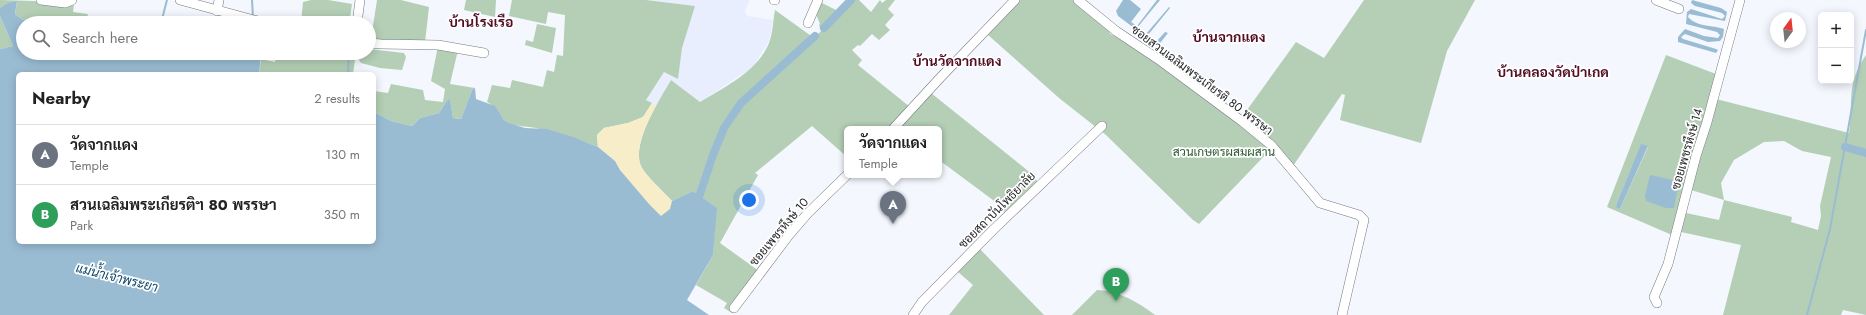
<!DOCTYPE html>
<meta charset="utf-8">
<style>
body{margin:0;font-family:Jost,Sarabun,sans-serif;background:#f2f2f2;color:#222}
.controls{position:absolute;right:12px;top:12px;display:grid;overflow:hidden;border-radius:6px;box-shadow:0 2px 10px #0003}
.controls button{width:36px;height:36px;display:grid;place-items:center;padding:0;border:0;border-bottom:1px solid #e0e0e0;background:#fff;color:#222;font:20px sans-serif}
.compass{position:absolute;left:1770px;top:12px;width:36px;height:36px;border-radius:50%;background:#fff;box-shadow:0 2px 10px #0003;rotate:15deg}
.you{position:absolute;left:749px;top:200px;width:14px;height:14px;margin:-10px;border:3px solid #fff;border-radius:50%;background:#1a73e8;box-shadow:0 0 0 6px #1a73e833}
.badge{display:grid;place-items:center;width:26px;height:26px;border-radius:50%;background:#111827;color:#fff;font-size:13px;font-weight:700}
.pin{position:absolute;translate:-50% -33px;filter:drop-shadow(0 1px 2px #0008)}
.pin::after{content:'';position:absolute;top:21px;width:14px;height:12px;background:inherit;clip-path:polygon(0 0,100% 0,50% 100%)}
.popup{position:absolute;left:844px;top:126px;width:98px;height:52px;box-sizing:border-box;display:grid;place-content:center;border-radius:6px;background:#fff;filter:drop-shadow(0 1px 3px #0005);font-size:13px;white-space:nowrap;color:#767676}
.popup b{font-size:15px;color:#222}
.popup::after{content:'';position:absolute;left:50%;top:100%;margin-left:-8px;border:8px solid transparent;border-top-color:#fff}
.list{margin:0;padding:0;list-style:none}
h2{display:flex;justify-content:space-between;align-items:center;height:52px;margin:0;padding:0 16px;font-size:17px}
h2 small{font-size:13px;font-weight:400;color:#767676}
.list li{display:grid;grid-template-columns:26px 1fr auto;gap:12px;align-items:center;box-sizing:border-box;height:60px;padding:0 16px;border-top:1px solid #e0e0e0}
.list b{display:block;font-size:15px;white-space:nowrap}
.list p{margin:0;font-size:13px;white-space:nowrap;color:#767676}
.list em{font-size:13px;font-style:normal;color:#767676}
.icon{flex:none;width:22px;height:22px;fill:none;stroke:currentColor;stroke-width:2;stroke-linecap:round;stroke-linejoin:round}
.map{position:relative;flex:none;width:1866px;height:315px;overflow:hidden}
.search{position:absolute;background:#fff;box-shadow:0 2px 10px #0003;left:16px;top:16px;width:360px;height:44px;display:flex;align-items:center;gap:10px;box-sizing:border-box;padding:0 14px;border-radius:22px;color:#767676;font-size:15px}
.panel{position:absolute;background:#fff;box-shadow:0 2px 10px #0003;left:16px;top:72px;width:360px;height:172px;border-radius:6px}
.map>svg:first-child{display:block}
.built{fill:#e9eeff}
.green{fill:#b4cfb5;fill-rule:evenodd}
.sand{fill:#f7edc8}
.water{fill:#9abcd3}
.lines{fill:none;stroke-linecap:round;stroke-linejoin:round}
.stream{stroke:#9abcd3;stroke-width:2}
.canal{stroke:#9abcd3;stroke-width:8}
.street-casing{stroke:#767981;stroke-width:10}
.street{stroke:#fff;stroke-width:9}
.labels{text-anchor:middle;stroke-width:3.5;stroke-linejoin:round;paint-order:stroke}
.street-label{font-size:12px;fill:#27282c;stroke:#fff}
.park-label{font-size:12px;fill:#2e5a34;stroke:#fff}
.water-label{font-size:13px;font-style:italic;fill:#0f496a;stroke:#fff}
.quarter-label{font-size:14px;font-weight:bold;fill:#520e23;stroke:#fff}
</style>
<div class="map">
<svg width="1866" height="315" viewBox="0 0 1866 315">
<rect width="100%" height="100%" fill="#f4f7fe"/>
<path class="built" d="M646 0H750L745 11 747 16 773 20 769 41 753 67 700 102 671 80 656 106 646 100 664 72 678 78 682 48 694 6Z"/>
<g class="green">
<path d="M0 0 34 1 63 6 74 5 73 12 88 14 86 23H33L32 19 23 20 15 14 17 2 0 8Z"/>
<path d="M311 0H328L352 4 350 18 339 19 338 23H301L303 2Z"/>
<path d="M377 0H401L429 7 425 42 371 39Z"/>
<path d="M466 0H496L495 17 464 10Z"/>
<path d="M512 0H646L695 6 682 48 678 79 664 72 646 100 652 103 643 117 628 123 604 128 597 135 598 147C578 139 557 132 536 128 527 126 520 127 511 124 498 119 500 108 487 102L492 85 510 88 512 80 543 87 547 70 554 72 557 55 563 56 565 15 548 12 546 24 509 16Z"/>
<path d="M847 0H859L871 12 880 0 882 3 886 0H895L888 9 894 15 885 25 890 30 879 40 872 34 860 46 858 45 852 50 862 60 858 65 910 107 889 129H847V157L812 126 755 173 758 175 720 243 759 271 732 313 724 308 727 303 696 285 713 255 716 208 693 191 672 201C665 193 645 175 641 166 631 144 660 99 671 80L700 102C725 87 758 71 769 43 773 33 773 20 775 10L814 38 821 31 819 25 820 24 816 14 820 2 840 12 849 1Z"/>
<path d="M1019 0H1074L1112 31 1109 33 1144 53 1252 133 1270 150 1199 224 1193 220 1106 135 1059 98 988 35Z"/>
<path d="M1364 0H1475L1447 51 1421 143 1340 120 1345 95 1342 94 1293 166 1242 117 1296 42 1324 58Z"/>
<path d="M0 16 13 46 0 49Z"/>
<path d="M537 24 556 28 552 53 525 45 526 40 533 42Z"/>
<path d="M438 46 458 50 450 84 475 88 472 90 461 119 453 118 450 100 446 102 439 113 420 118 412 126 391 121 376 113 374 114V91L388 93 391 84 423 90 425 100 443 102 445 89 431 81Z"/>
<path d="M369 49 404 53 406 57 402 70 380 68 361 63 359 60 360 53H369Z"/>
<path d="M277 53H356L353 74H259L261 59 275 62Z"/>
<path d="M1666 55 1716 74 1672 235 1607 207ZM1641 145 1648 147 1620 209 1616 205Z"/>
<path d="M1866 55V315L1843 310 1841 315H1723L1741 245 1681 232 1686 213 1719 220 1724 200 1691 190 1716 99 1849 133C1854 100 1845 86 1866 55ZM1784 141 1802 151 1831 157 1820 206 1821 216 1818 230 1791 222 1792 217 1724 200 1721 183 1734 160 1764 142Z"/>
<path d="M931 93 1027 170 1038 182 1004 212 997 203 939 160V129H899L896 126Z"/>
<path d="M979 248 1044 315H949L973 285 957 271Z"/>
<path d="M1097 290C1119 291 1138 302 1155 315H1072Z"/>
</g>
<path class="sand" d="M652 103 656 106C647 121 634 149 641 166 644 174 665 194 672 201L671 209 661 216 649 205 620 170 615 161 598 147 597 135 604 128 628 123 643 117Z"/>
<g class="water">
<path d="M1123 0H1130L1141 9 1131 22 1137 26 1157 0H1160L1137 28 1146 34 1169 7 1170 8 1148 35 1156 42 1165 32 1168 33 1161 42 1157 45 1118 16 1116 11Z"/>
<path d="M1692 0 1721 8 1727 12 1725 21 1689 14 1688 17C1697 27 1712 25 1724 29L1723 37 1720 41 1708 42 1685 34 1681 37 1683 39 1716 49 1718 50 1716 53 1678 42V37L1685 29 1704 36 1718 38 1720 35 1717 32 1686 24 1687 12 1691 9 1722 19 1725 16 1722 13 1695 6 1691 3Z"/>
<path d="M17 1 15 14 23 20 32 18 33 23H23V53H168L190 58 191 53C211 53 230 56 251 57V53H261L259 74H18V242H374V114L376 113 391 121 412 126 420 118 439 113 446 102 450 99 453 118 461 119 472 90 475 88 476 99 495 106 504 120 509 123 525 128 547 129 573 137 598 147 615 161 620 170 649 204 661 216 670 209 672 201 693 191 717 208 713 255 687 300 709 315H0V49L13 46 0 16V8L8 3Z"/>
<path d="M1641 144 1648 146 1620 209 1617 208 1616 205Z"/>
<path d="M1650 175 1678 181V187L1674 208H1666L1646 201 1645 196Z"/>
</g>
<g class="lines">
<g class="stream">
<path d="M252 0 253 17"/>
<path d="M161 23 167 0"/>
<path d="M348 74 349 53"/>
<path d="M1807 315 1830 229 1866 30"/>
</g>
<g class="canal">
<path d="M824 28 851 0"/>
<path d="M1845 147 1866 153"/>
<path d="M696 206 713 155 724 128 741 103 815 36"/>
</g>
<defs>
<g id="street">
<path d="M41 0 65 3 72 0"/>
<path d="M180 0 265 23"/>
<path d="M774 0H775"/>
<path d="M1078 0 1116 31 1158 59 1243 122 1271 145 1320 203 1359 215 1364 220 1342 315"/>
<path d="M1656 0 1679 9"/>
<path d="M217 11 219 0"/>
<path d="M357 23 360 0"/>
<path d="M808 23 818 0"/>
<path d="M369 43 381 44 438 45 484 53"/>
<path d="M893 129 939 79 1015 0"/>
<path d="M1657 303 1654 297 1668 264 1696 156 1707 122 1740 0"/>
<path d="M734 308 789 235 808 213 847 175"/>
<path d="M913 315 922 302 993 230 1102 126"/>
</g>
</defs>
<use href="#street" class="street-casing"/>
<use href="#street" class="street"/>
</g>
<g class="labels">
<g class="street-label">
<text transform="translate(1202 80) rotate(37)" y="4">ซอยสวนเฉลิมพระเกียรติ 80 พรรษา</text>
<text transform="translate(1687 149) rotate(-74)" y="4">ซอยเพชรหึงษ์ 14</text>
<text transform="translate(997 210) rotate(-45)" y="4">ซอยสถาบันโพธิยาลัย</text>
<text transform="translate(779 232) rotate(-50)" y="4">ซอยเพชรหึงษ์ 10</text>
</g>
<g class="park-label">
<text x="1224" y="156">สวนเกษตรผสมผสาน</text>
</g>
<g class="water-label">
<text transform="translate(117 277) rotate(14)" y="5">แม่น้ำเจ้าพระยา</text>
</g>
<g class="quarter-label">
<text x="481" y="27">บ้านโรงเรือ</text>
<text x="1229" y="42">บ้านจากแดง</text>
<text x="957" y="66">บ้านวัดจากแดง</text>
<text x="1553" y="77">บ้านคลองวัดป่าเกด</text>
</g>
</g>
</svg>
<div class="controls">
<button>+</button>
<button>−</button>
</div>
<svg class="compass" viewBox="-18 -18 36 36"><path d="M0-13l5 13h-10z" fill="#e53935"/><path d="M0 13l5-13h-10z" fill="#767676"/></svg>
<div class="you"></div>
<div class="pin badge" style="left:893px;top:224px;background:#6b7280">A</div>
<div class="popup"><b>วัดจากแดง</b>Temple</div>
<div class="pin badge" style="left:1116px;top:301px;background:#2e9e5b">B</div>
<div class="search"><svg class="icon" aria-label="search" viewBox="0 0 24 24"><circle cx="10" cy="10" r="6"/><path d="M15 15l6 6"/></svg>Search here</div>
<section class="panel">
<h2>Nearby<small>2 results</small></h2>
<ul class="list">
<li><span class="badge" style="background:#6b7280">A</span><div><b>วัดจากแดง</b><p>Temple</p></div><em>130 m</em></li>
<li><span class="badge" style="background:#2e9e5b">B</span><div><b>สวนเฉลิมพระเกียรติฯ 80 พรรษา</b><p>Park</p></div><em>350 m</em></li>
</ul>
</section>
</div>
